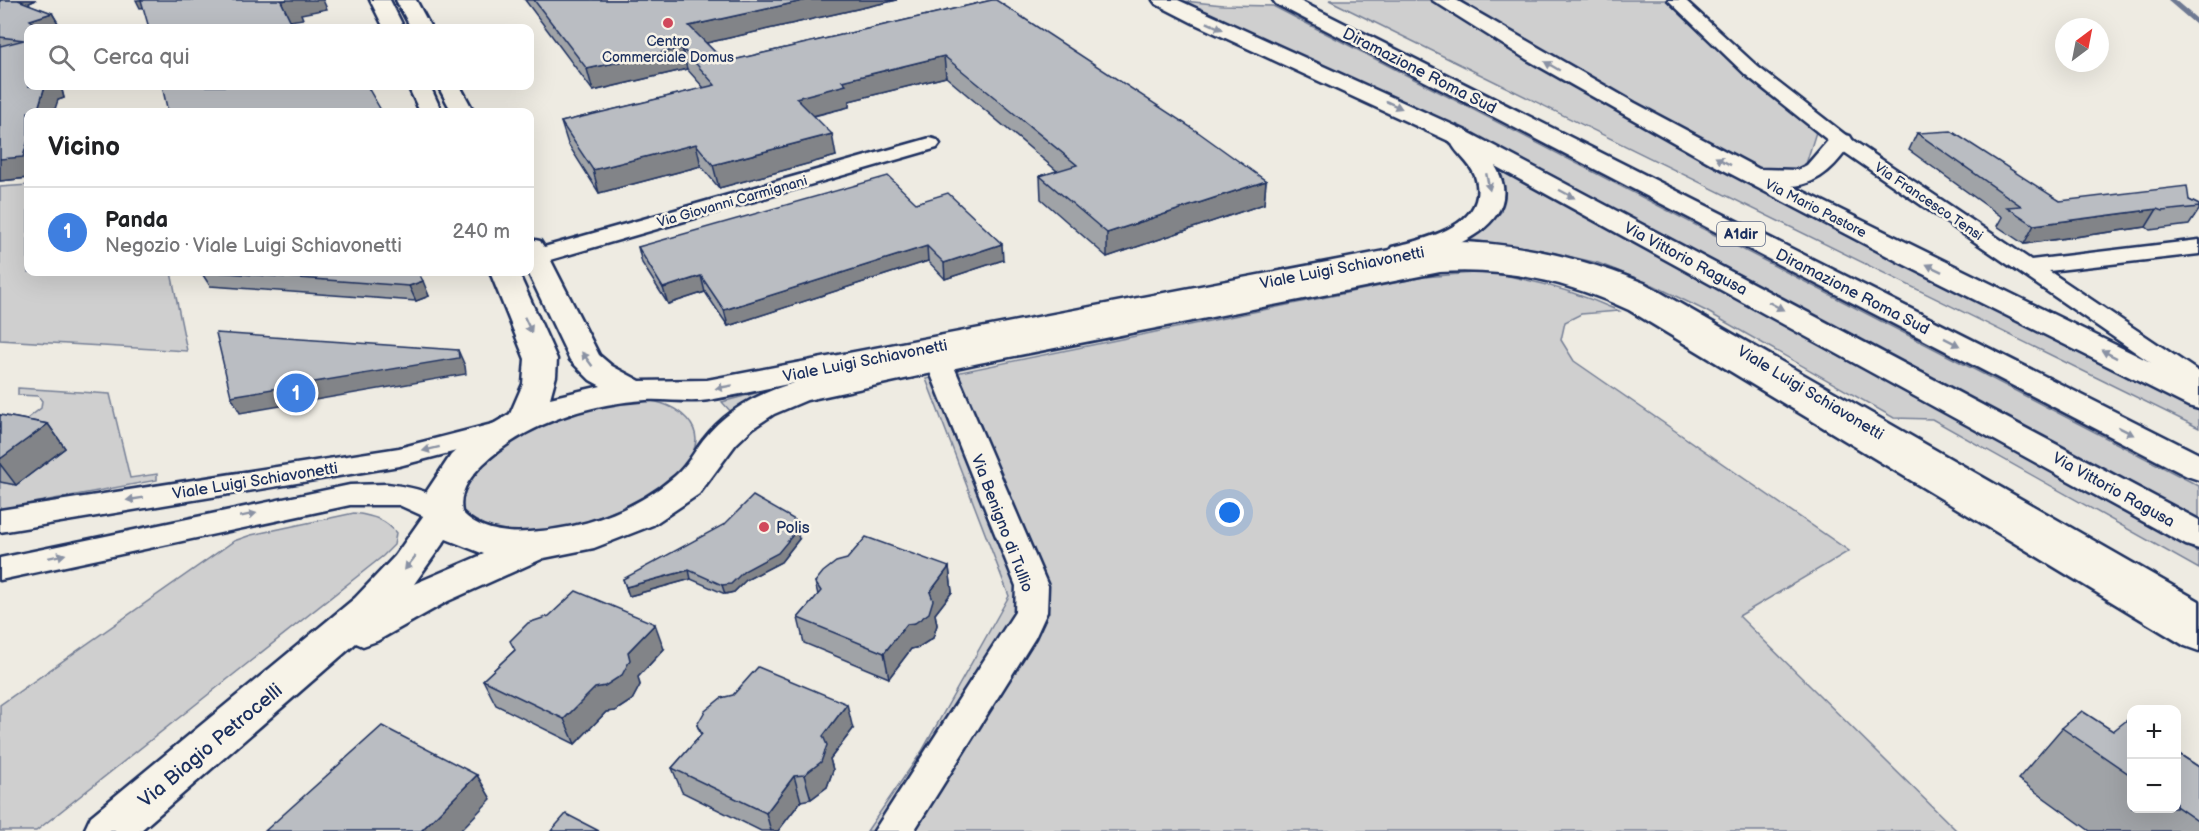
<!DOCTYPE html>
<html lang="it">
<meta charset="utf-8">
<style>
body{margin:0;font-family:"Balsamiq Sans",sans-serif;background:#f6f6f6;color:#202124}
.controls{position:absolute;right:18px;bottom:18px;display:grid;overflow:hidden;border-radius:12px;box-shadow:0 6px 24px #0002}
.controls button{width:54px;height:54px;display:grid;place-items:center;padding:0;border:0;border-bottom:2px solid #e0e0e0;background:#fff;color:#202124;font:30px sans-serif}
.compass{position:absolute;left:2055px;top:18px;width:54px;height:54px;border-radius:50%;background:#fff;box-shadow:0 6px 24px #0002;rotate:32deg}
.you{position:absolute;left:1230px;top:513px;width:21px;height:21px;margin:-15px;border:4px solid #fff;border-radius:50%;background:#1a73e8;box-shadow:0 0 0 9px #1a73e833}
.badge{display:grid;place-items:center;width:39px;height:39px;border-radius:50%;background:#d1495b;color:#fff;font-size:20px;font-weight:700}
.pin{position:absolute;translate:-50% -50%;border:3px solid #fff;box-shadow:0 2px 6px #0006}
.list{margin:0;padding:0;list-style:none}
h2{display:flex;justify-content:space-between;align-items:center;height:78px;margin:0;padding:0 24px;font-size:26px}
h2 small{font-size:20px;font-weight:400;color:#757577}
.list li{display:grid;grid-template-columns:39px 1fr auto;gap:18px;align-items:center;box-sizing:border-box;height:90px;padding:0 24px;border-top:2px solid #e0e0e0}
.list b{display:block;font-size:22px;white-space:nowrap}
.list p{margin:0;font-size:20px;white-space:nowrap;color:#757577}
.list em{font-size:20px;font-style:normal;color:#757577}
.icon{flex:none;width:33px;height:33px;fill:none;stroke:currentColor;stroke-width:2;stroke-linecap:round;stroke-linejoin:round}
.map{position:relative;flex:none;width:2199px;height:831px;overflow:hidden}
.search{position:absolute;background:#fff;box-shadow:0 6px 24px #0002;left:24px;top:24px;width:510px;height:66px;display:flex;align-items:center;gap:15px;box-sizing:border-box;padding:0 21px;border-radius:12px;color:#757577;font-size:22px}
.panel{position:absolute;background:#fff;box-shadow:0 6px 24px #0002;left:24px;top:108px;width:510px;height:168px;border-radius:12px}
.map>svg:first-child{display:block}
.green{fill:#cfcfcf;stroke:#757f96;stroke-width:1.5}
.lines{fill:none;stroke-linecap:round;stroke-linejoin:round}
.stream{stroke:#6e7992;stroke-width:5}
.street-casing{stroke:#1b2f5e;stroke-width:5}
.secondary-casing{stroke:#1b2f5e;stroke-width:5}
.highway-casing{stroke:#1b2f5e;stroke-width:5}
.street{fill:#f7f3e8;fill-rule:evenodd}
.secondary{fill:#f7f3e8;fill-rule:evenodd}
.highway{fill:#f7f3e8;fill-rule:evenodd}
.wall{fill:#a0a3a7;stroke:#1b2f5e;stroke-width:1.5}
.shaded-wall{fill:#828488;stroke:#1b2f5e;stroke-width:1.5}
.building{fill:#babdc2;stroke:#1b2f5e;stroke-width:1.5}
.oneway{fill:#8991a3}
.poi-dot{fill:#d1495b;stroke:#f7f3e8;stroke-width:2}
.labels{text-anchor:middle;stroke-width:5;stroke-linejoin:round;paint-order:stroke}
.far-poi-label{font-size:14px;fill:#1b2f5e;stroke:#f7f3e8}
.far-street-label{font-size:14px;fill:#1b2f5e;stroke:#f7f3e8}
.shield{fill:#f7f3e8;stroke:#5d6a87;stroke-width:1.5}
.shield-label{font-size:15px;font-weight:bold;fill:#1b2f5e}
.street-label{font-size:16px;fill:#1b2f5e;stroke:#f7f3e8}
.poi-label{font-size:16px;fill:#1b2f5e;stroke:#f7f3e8;text-anchor:start}
.near-street-label{font-size:20px;fill:#1b2f5e;stroke:#f7f3e8}
</style>
<div class="map">
<svg width="2199" height="831" viewBox="0 0 2199 831">
<rect width="100%" height="100%" fill="#eeebe2"/>
<filter id="ink" filterUnits="userSpaceOnUse"><feTurbulence type="fractalNoise" baseFrequency=".0167" numOctaves="2"/><feDisplacementMap in="SourceGraphic" scale="12" xChannelSelector="R" yChannelSelector="G"/><feConvolveMatrix kernelMatrix="1 2 1 2 8 2 1 2 1" color-interpolation-filters="sRGB"/></filter>
<g filter="url(#ink)">
<g class="green">
<path d="M1174 0 1223 5 1273 6 2199 486V525Z"/>
<path d="M1329 0H1431L1530 60 2199 407V428Z"/>
<path d="M1452 0H1672L1816 132 1806 164 1792 175 1753 168 1501 30Z"/>
<path d="M1496 168 2054 471 2199 553V569L1932 419 1894 418 1706 311 1653 285 1598 263 1541 250 1464 239 1487 227 1501 212 1502 179Z"/>
<path d="M28 185V272H171L187 351 0 340V187Z"/>
<path d="M1485 272C1532 279 1575 291 1619 311L1581 314 1565 322 1561 340 1574 361 1849 551 1739 616 1957 831H867L922 751 1009 596 926 379 1424 277Z"/>
<path d="M18 388 110 394 130 478 157 474V480L0 509V482L16 485 0 426 23 422 41 408 42 401 38 396 18 395Z"/>
<path d="M771 389 772 392 732 413 722 402Z"/>
<path d="M642 400C659 401 675 406 687 419 745 482 497 576 461 513 450 494 465 478 478 467 490 457 503 443 516 435 554 413 600 405 642 400Z"/>
<path d="M354 513C371 516 385 518 396 533L394 545 383 556 36 831H0V705L234 541 251 535Z"/>
</g>
<g class="lines">
<path class="stream" d="M2171 0 2199 24"/>
<defs>
<g id="street">
<path d="M1668 0H1685L1758 67 1848 137 2031 260 2199 240V254L2049 271 2199 372V391L2189 389 1834 145 1746 75Z"/>
<path d="M930 138 937 140 940 144 937 148 543 262H530V251Z"/>
<path d="M939 354 948 356 952 362 1048 586 1047 612 1035 638 914 831H874L1015 612 1016 586 926 362 930 356Z"/>
<path d="M504 421 514 424 518 430 514 436 399 466 0 532V510L399 448Z"/>
<path d="M387 484C411 487 445 493 458 515L453 522 443 525 399 505H350L0 580V558L350 485Z"/>
</g>
<g id="secondary">
<path d="M370 0H390L404 28H384Z"/>
<path d="M396 0H416L431 28H411Z"/>
<path d="M408 86H430L442 112H420Z"/>
<path d="M438 86H460L474 112H452Z"/>
<path d="M530 239 540 241 544 247 599 355 612 366 640 381 707 380 1432 242C1507 240 1575 255 1644 283L2199 601V651L2185 646 1629 310C1567 281 1508 268 1440 272L979 363 807 400 774 414 753 428 736 444 699 494 653 525 594 548 544 558 448 601 377 641 363 646 356 643 140 831H84L91 816 355 598 395 556 426 512 427 491 451 455 471 437 510 414 523 384 525 359 490 272H518L557 359 556 376 550 398 601 386 590 380 570 360 528 272ZM794 383C758 393 726 410 703 440 694 452 687 466 675 476 635 511 582 529 529 532 506 534 478 530 462 512 458 492 470 477 483 464 527 423 587 404 646 400 666 399 689 403 709 400 738 395 767 388 794 383ZM446 539 484 554 414 584Z"/>
</g>
<g id="highway">
<path d="M1153 0H1178L1464 130 2199 520V549L2186 545 1495 166C1524 213 1472 242 1433 253 1420 257 1406 262 1392 259L1388 253 1392 247C1427 239 1491 224 1475 176 1470 162 1456 154 1451 142L1193 23 1156 4Z"/>
<path d="M1273 0H1298L2199 454V480L2187 476 1276 4Z"/>
<path d="M1432 0H1456L1635 103 1759 169 1797 170 1807 165 1832 136 1841 134 1850 136 1853 141C1838 163 1821 184 1792 186L2199 386V409L2188 406 1901 263 1712 164 1526 59Z"/>
</g>
</defs>
<use href="#street" class="street-casing"/>
<use href="#secondary" class="secondary-casing"/>
<use href="#highway" class="highway-casing"/>
<use href="#street" class="street"/>
<use href="#secondary" class="secondary"/>
<use href="#highway" class="highway"/>
</g>
<g class="wall">
<path d="M0 0H36L27 4 52 13 61 28H28V86H61L64 98 58 100 28 112V178L0 181Z"/>
<path d="M525 0H897L706 43 725 62 992 0 1266 181 1264 204 1107 257 1041 199 1040 176 1057 171 946 77 849 101V107L814 116 836 156 719 188 701 166 599 193 568 144 561 122 704 88 687 69 593 91Z"/>
<path d="M1917 133 2060 201 2189 200 2199 205V210L2189 225 2150 230 2146 227 2024 244 1997 226 2002 217 1909 150Z"/>
<path d="M916 203 1003 260 945 279 928 261 728 326 705 292 668 304 642 263 638 247Z"/>
<path d="M201 272H418L429 296 416 301 210 286Z"/>
<path d="M0 415 48 424 65 448 16 485 0 482Z"/>
<path d="M799 539 781 562 746 580 734 592 725 594 691 579 629 596 623 579Z"/>
<path d="M949 567 952 592 935 614 937 625 933 638 919 647 911 649 889 678 804 643 798 618 818 595 815 582Z"/>
<path d="M664 649 638 677 640 685 632 700 615 711 606 712 575 744 496 705 483 680 515 650Z"/>
<path d="M2132 722V808H2176V752L2199 767V831H2090L2018 779 2062 728 2113 731Z"/>
<path d="M697 725 853 729 830 759 833 770 827 787 811 799 801 801 778 831H761L682 792 672 768 701 735Z"/>
</g>
<g class="shaded-wall">
<path d="M4 0H36L11 11Z"/>
<path d="M136 0H145L148 7 140 8Z"/>
<path d="M287 0H323L327 9 301 14 303 19 290 21 281 1Z"/>
<path d="M807 0H897L693 46 689 26Z"/>
<path d="M52 13 61 28H35L30 20Z"/>
<path d="M682 48 687 69 593 91 587 69Z"/>
<path d="M944 56 946 77 849 101V107L800 119 796 98 842 81Z"/>
<path d="M45 86H61L64 98 58 100 54 112H37Z"/>
<path d="M832 134 836 156 719 188 713 165Z"/>
<path d="M28 140V178L0 181V159Z"/>
<path d="M696 144 701 166 599 193 593 170Z"/>
<path d="M1266 181 1264 204 1107 257V233Z"/>
<path d="M2157 209 2146 227 2024 244 2034 225Z"/>
<path d="M1002 244 1003 260 945 279 944 263Z"/>
<path d="M927 246 928 261 728 326 724 310Z"/>
<path d="M701 276 705 292 668 304 663 288Z"/>
<path d="M423 281 429 296 416 301 409 286Z"/>
<path d="M458 350 465 366 466 374 240 413 231 396Z"/>
<path d="M48 424 65 448 16 485 0 464V459Z"/>
<path d="M797 530 799 539 781 562 746 580 734 592 725 594 722 585 744 571Z"/>
<path d="M949 567 952 592 935 614 937 625 933 638 919 647 911 649 889 678 884 653Z"/>
<path d="M689 570 691 579 629 596 626 587Z"/>
<path d="M655 624 664 649 638 677 640 685 632 700 615 711 606 712 575 744 564 719Z"/>
<path d="M847 704 853 729 830 759 833 770 827 787 811 799 804 775 823 736Z"/>
<path d="M477 775 491 799 460 831H421Z"/>
<path d="M794 776 801 801 778 831H771L766 813Z"/>
</g>
<g class="building">
<path d="M0 0H18L52 13 30 20 41 28H28V86H45L37 112H28V140L23 157 0 159V46L24 40 0 37Z"/>
<path d="M141 0H287L281 1 294 28H149Z"/>
<path d="M534 0H807L689 26 725 62 992 0H996L1198 132 1266 181 1107 233 1040 176 1077 165 944 56 842 81 846 85 796 98 832 134 713 165 696 144 593 170 561 122 715 85 682 48 587 69Z"/>
<path d="M162 86H367L382 112H168Z"/>
<path d="M1951 131 2060 201 2187 186 2189 200 2199 205V207L2162 211 2157 209 2034 225 2007 207 2021 206 1917 133Z"/>
<path d="M888 176 916 203 948 193 1002 244 944 263 927 246 724 310 701 276 663 288 638 247Z"/>
<path d="M214 272H418L423 281 409 286Z"/>
<path d="M216 333 458 350 459 358 231 396Z"/>
<path d="M0 415 48 424 0 459Z"/>
<path d="M753 496 795 520 797 530 778 553 744 571 731 584 722 585 689 570 626 587 623 579 725 524Z"/>
<path d="M866 537 949 567 930 592 933 600 929 613 915 623 907 624 884 653 798 618 821 591 815 582 823 572 836 562 847 559Z"/>
<path d="M576 591 655 624 628 652 630 660 622 675 605 686 595 688 564 719 483 680 515 650 510 641 528 623 549 616Z"/>
<path d="M758 667 847 704 823 736 827 745 821 762 804 775 794 776 766 813 672 768 702 734 697 725 705 711 721 698 733 695Z"/>
<path d="M2082 711 2113 731 2127 720 2132 722V776L2062 728Z"/>
<path d="M382 726 477 775 421 831H265Z"/>
<path d="M2176 752 2199 767V822L2176 806Z"/>
<path d="M566 814 599 831H551Z"/>
</g>
<defs><path id="oneway-solid" d="M-6-.8H1V-3.2L6.5 0L1 3.2V.8H-6Z" transform="scale(1.5)"/></defs>
<g class="oneway">
<use href="#oneway-solid" transform="translate(1215 26) rotate(24)"/>
<use href="#oneway-solid" transform="translate(1552 66) rotate(-150)"/>
<use href="#oneway-solid" transform="translate(1394 105) rotate(25)"/>
<use href="#oneway-solid" transform="translate(1723 161) rotate(-153)"/>
<use href="#oneway-solid" transform="translate(1488 182) rotate(78)"/>
<use href="#oneway-solid" transform="translate(1567 194) rotate(28)"/>
<use href="#oneway-solid" transform="translate(1934 268) rotate(-154)"/>
<use href="#oneway-solid" transform="translate(1776 306) rotate(28)"/>
<use href="#oneway-solid" transform="translate(528 325) rotate(65)"/>
<use href="#oneway-solid" transform="translate(1952 342) rotate(27)"/>
<use href="#oneway-solid" transform="translate(2109 354) rotate(-153)"/>
<use href="#oneway-solid" transform="translate(587 359) rotate(-127)"/>
<use href="#oneway-solid" transform="translate(724 387) rotate(170)"/>
<use href="#oneway-solid" transform="translate(2126 431) rotate(27)"/>
<use href="#oneway-solid" transform="translate(431 449) rotate(166)"/>
<use href="#oneway-solid" transform="translate(135 499) rotate(171)"/>
<use href="#oneway-solid" transform="translate(248 515) rotate(-12)"/>
<use href="#oneway-solid" transform="translate(57 556) rotate(-12)"/>
<use href="#oneway-solid" transform="translate(410 563) rotate(128)"/>
</g>
</g>
<g class="poi-dot">
<circle cx="668" cy="23" r="6"/>
<circle cx="764" cy="527" r="6"/>
</g>
<g class="labels">
<g class="far-poi-label">
<text x="668" y="46">Centro<tspan x="668" dy="16">Commerciale Domus</tspan></text>
</g>
<g class="far-street-label">
<text transform="translate(732 201) rotate(-16)" y="5">Via Giovanni Carmignani</text>
<text transform="translate(1929 201) rotate(34)" y="5">Via Francesco Tensi</text>
<text transform="translate(1816 208) rotate(27)" y="5">Via Mario Pastore</text>
</g>
<rect class="shield" x="1717" y="222" width="48" height="24" rx="4.5"/>
<g class="shield-label">
<text x="1741" y="239">A1dir</text>
</g>
<g class="street-label">
<text transform="translate(1420 70) rotate(27)" y="6">Diramazione Roma Sud</text>
<text transform="translate(1686 258) rotate(28)" y="6">Via Vittorio Ragusa</text>
<text transform="translate(1342 267) rotate(-11)" y="6">Viale Luigi Schiavonetti</text>
<text transform="translate(1853 291) rotate(27)" y="6">Diramazione Roma Sud</text>
<text transform="translate(865 360) rotate(-11)" y="6">Viale Luigi Schiavonetti</text>
<text transform="translate(1811 392) rotate(31)" y="6">Viale Luigi Schiavonetti</text>
<text transform="translate(255 480) rotate(-9)" y="6">Viale Luigi Schiavonetti</text>
<text transform="translate(2114 489) rotate(29)" y="6">Via Vittorio Ragusa</text>
<text transform="translate(1003 523) rotate(69)" y="6">Via Benigno di Tullio</text>
</g>
<g class="poi-label">
<text x="776" y="533">Polis</text>
</g>
<g class="near-street-label">
<text transform="translate(210 745) rotate(-40)" y="7">Via Biagio Petrocelli</text>
</g>
</g>
</svg>
<div class="controls">
<button>+</button>
<button>−</button>
</div>
<svg class="compass" viewBox="-18 -18 36 36"><path d="M0-13l5 13h-10z" fill="#e53935"/><path d="M0 13l5-13h-10z" fill="#757577"/></svg>
<div class="you"></div>
<div class="pin badge" style="left:296px;top:393px;background:#3f7fe0">1</div>
<div class="search"><svg class="icon" aria-label="search" viewBox="0 0 24 24"><circle cx="10" cy="10" r="6"/><path d="M15 15l6 6"/></svg>Cerca qui</div>
<section class="panel">
<h2>Vicino<small></small></h2>
<ul class="list">
<li><span class="badge" style="background:#3f7fe0">1</span><div><b>Panda</b><p>Negozio · Viale Luigi Schiavonetti</p></div><em>240 m</em></li>
</ul>
</section>
</div>
